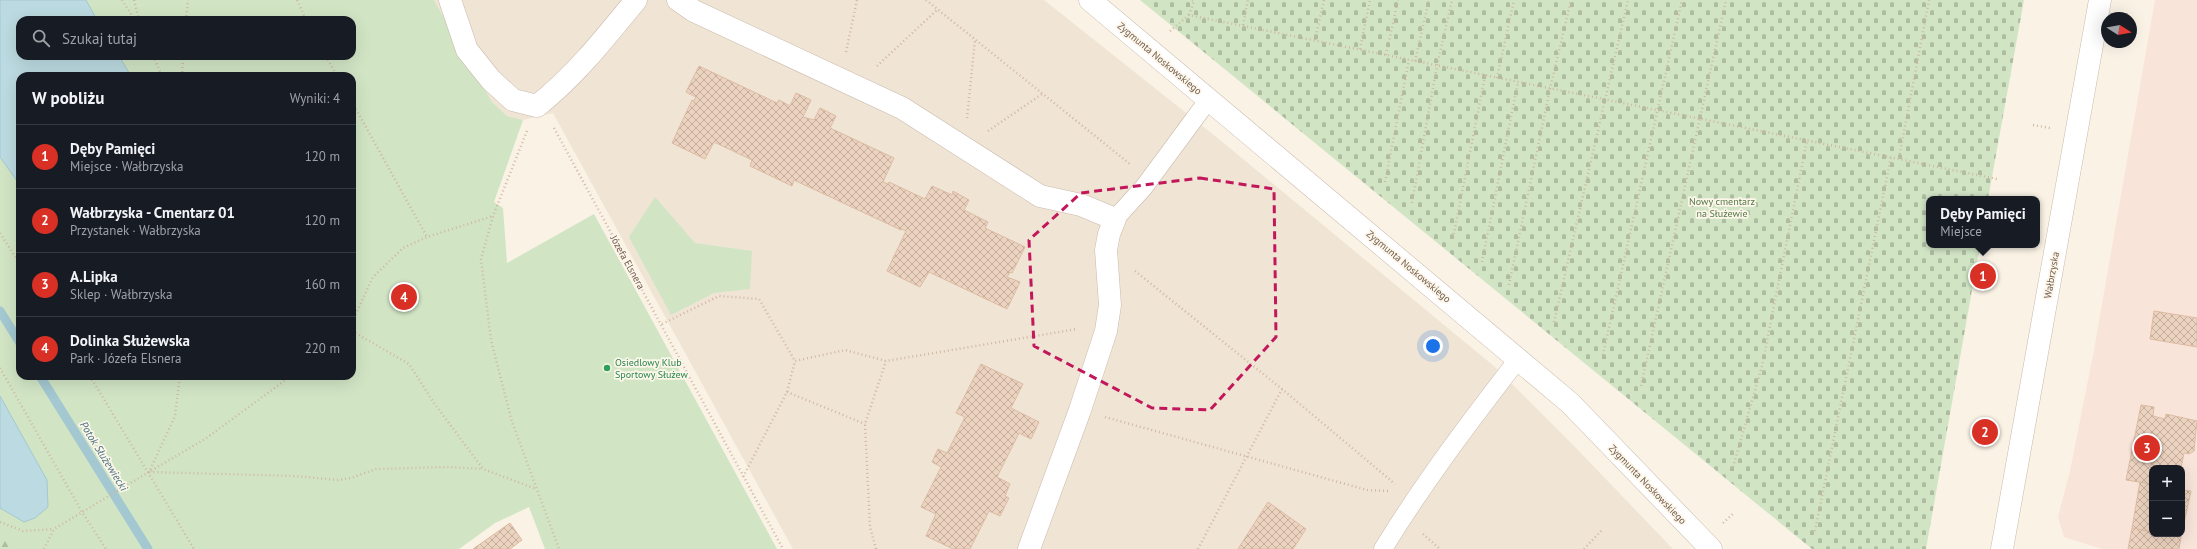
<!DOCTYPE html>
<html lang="pl">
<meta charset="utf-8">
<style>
body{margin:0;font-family:"PT Sans",sans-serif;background:#242831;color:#f1f3f6}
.controls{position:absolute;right:12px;bottom:12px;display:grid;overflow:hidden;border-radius:8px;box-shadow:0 4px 16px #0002}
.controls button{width:36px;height:36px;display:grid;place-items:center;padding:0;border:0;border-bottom:1px solid #363941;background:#171b24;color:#f1f3f6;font:20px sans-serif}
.compass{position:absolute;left:2101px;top:12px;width:36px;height:36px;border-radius:50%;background:#171b24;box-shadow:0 4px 16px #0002;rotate:101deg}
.you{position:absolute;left:1433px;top:346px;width:14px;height:14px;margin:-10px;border:3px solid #fff;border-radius:50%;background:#1a73e8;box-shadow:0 0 0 6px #1a73e833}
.badge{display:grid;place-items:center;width:26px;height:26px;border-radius:50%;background:#d93025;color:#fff;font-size:13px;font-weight:700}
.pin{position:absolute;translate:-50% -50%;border:2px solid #fff;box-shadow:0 1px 4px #0006}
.popup{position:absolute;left:1926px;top:196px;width:114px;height:52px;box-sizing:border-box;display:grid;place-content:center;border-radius:8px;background:#171b24;filter:drop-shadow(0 1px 3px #0005);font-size:13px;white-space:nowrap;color:#9ea1a6}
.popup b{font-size:15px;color:#f1f3f6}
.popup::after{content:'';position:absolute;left:50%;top:100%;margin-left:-8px;border:8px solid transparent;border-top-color:#171b24}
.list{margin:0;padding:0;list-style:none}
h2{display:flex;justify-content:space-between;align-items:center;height:52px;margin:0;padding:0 16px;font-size:17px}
h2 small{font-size:13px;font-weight:400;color:#9ea1a6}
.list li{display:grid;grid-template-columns:26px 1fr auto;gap:12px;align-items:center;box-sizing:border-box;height:64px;padding:0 16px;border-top:1px solid #363941}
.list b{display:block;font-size:15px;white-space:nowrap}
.list p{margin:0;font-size:13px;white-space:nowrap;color:#9ea1a6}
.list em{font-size:13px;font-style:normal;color:#9ea1a6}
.icon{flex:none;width:22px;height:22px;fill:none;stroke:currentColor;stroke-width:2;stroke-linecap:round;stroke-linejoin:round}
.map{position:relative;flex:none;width:2197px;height:549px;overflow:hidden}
.search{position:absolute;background:#171b24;box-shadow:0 4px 16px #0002;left:16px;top:16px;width:340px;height:44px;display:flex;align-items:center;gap:10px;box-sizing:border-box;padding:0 14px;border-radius:12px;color:#9ea1a6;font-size:15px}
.panel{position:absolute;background:#171b24;box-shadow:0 4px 16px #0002;left:16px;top:72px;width:340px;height:308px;border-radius:12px}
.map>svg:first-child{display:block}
.residential{fill:#f0e4d4}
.commercial{fill:#f9e4da;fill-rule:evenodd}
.green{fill:#d1e5c5;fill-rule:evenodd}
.forest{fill:url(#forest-firs)}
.cemetery{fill:url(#cemetery-stones)}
.water{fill:#bcdae1;stroke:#a3c8d1}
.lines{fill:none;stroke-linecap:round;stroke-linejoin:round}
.stream{stroke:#a3c8d1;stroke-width:9}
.building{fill:url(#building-cross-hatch);stroke:#ddbba2}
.service-casing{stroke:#c9baac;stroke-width:19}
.minor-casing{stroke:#c9baac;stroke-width:23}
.tertiary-casing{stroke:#c9baac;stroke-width:23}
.path{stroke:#d0b7a3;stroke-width:2.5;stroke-dasharray:1 3;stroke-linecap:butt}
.service{stroke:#fff;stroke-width:18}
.minor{stroke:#fff;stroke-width:22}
.tertiary{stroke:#fff;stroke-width:22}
.marked{fill:none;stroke:#c2185b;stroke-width:3;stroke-dasharray:8 5;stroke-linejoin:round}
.leisure-dot{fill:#2e9e5b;stroke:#fdf6ea;stroke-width:1.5}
.labels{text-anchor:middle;stroke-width:3.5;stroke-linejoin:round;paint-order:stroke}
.street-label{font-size:10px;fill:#6f5b4d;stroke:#fdf6ea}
.park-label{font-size:10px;fill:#557a49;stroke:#fdf6ea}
.leisure-label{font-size:10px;fill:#27864d;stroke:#fdf6ea;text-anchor:start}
.water-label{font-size:11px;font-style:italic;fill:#497480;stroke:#fdf6ea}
</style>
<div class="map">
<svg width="2197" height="549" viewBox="0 0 2197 549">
<defs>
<pattern id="forest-firs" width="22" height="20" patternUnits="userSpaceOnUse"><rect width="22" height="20" fill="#d1e5c5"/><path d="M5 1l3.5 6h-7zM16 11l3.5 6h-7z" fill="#aebda2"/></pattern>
<pattern id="cemetery-stones" width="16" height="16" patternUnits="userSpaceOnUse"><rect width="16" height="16" fill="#d1e5c5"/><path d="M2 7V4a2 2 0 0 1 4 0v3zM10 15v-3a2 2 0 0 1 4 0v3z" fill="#aebda2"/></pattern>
<pattern id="building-cross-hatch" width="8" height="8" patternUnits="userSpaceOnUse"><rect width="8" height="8" fill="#ecd3bf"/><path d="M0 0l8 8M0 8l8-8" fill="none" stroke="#c3ae9d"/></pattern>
</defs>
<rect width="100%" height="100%" fill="#f9f2e5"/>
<path class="residential" d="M434 0H1044L1220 140 1495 367 1575 447 1673 549H793L553 113 523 120 507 116 492 102Z"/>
<path class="commercial" d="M2155 0H2197V549H2102L2064 537 2058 517 2070 471 2094 350ZM2152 468H2182V534H2152Z"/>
<g class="green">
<path d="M0 0H434L492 102 507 116 523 120 494 202 503 208 507 263 594 214 777 549H545L529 507 495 523 459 549H0ZM20 20H352V56H20ZM20 76H352V376H20Z"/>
<path d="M655 197 695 243 752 251 750 289 714 293 671 315 629 237Z"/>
</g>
<path class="forest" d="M0 533 20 544 22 549H0Z"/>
<path class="cemetery" d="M1140 0H2024L1988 199H1929V245H1980L1926 549H1812Z"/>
<g class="water">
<path d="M0 0H86L97 20H20V56H119L131 76H20V185L0 157Z"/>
<path d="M0 396 47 480 48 507 35 518 24 522 0 508Z"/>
</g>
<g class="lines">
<g class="stream">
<path d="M0 311 20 343"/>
<path d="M40 376 148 549"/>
</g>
</g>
<g class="building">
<path d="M699 66 777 103 779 100 790 106 796 93 811 100 803 117 814 120 820 108 836 116 830 128 894 158 883 182 888 184 889 182 925 199 932 186 952 195 953 191 969 200 964 210 988 222 985 228 1025 247 1012 273 1010 272 1007 277 1020 282 1007 309 929 272 920 287 887 271 906 231 901 229V230L794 180 792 186 750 166 752 160 714 142 705 159 672 143 692 100 694 101 696 97 686 92Z"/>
<path d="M2154 311 2197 318V347L2150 339Z"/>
<path d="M981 364 1023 384 1011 408 1039 422 1031 439 1019 433 997 477 1010 484 1005 496 1009 498 1000 516 989 511 970 549H953L926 536 936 514 921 507 941 467 932 462 938 449 947 453 965 417 956 413Z"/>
<path d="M2141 405 2154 407 2153 416 2165 419 2166 414 2197 421 2194 451 2189 454 2184 453 2181 468H2152V484L2126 480Z"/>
<path d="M2140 482 2152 484V532L2132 528Z"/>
<path d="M2182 490 2191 491 2181 537 2164 534H2182Z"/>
<path d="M1268 502 1306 529 1293 549H1238Z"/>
<path d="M510 523 522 540 510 549H473Z"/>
<path d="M2132 528 2152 532V534L2181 537 2179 549H2128Z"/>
</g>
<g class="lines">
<defs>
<g id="service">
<path d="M1115 219 1144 187 1209 99"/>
<path d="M1383 549C1424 482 1471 420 1519 358"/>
</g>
<g id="minor">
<path d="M450 0 467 50 491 80 513 100 537 106C575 76 605 38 636 0"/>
<path d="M678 0 694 11 902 108 1040 196 1081 205 1115 219 1109 234 1106 250 1110 305 1106 331 1080 410 1029 549"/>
<path d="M1090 0 1570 403 1711 549"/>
</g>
<path id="tertiary" d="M2002 549 2100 0"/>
</defs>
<use href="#service" class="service-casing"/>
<use href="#minor" class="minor-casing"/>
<use href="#tertiary" class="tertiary-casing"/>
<g class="path">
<path d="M122 0 135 20"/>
<path d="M134 0 139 20"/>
<path d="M297 0 306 20"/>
<path d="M926 0 1130 164"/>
<path d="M1189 15 1194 1 1192 0"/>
<path d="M186 20 188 0"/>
<path d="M1243 25 1248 0"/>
<path d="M1170 31 1189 15 1997 179"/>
<path d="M1315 40 1324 0"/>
<path d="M1360 49 1370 0"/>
<path d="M846 52 857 0"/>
<path d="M1386 55 1398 0"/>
<path d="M153 56 162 76"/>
<path d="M326 56 337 76"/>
<path d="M1415 61 1429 0"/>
<path d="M877 66 938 9"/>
<path d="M182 76 183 56"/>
<path d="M1497 78 1514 0"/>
<path d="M352 102 427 237"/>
<path d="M967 118 975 40"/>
<path d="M2033 125 2050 128"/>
<path d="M554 128 783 549"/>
<path d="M527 131 493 216 481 259 491 340 512 422 559 549"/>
<path d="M988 131 1042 94"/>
<path d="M1899 158 1929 0"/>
<path d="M1385 182 1409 60"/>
<path d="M1412 203 1437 66 1452 0"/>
<path d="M0 233 20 264"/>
<path d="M1453 238 1485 76"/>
<path d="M1482 262 1518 82"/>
<path d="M1135 271 1282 389 1395 484"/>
<path d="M1509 285 1550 89 1571 0"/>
<path d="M352 322 373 277 403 248 427 237 493 216"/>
<path d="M1554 322 1628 0"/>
<path d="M662 324 719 296 759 299 795 361"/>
<path d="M352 331 409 364 434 403 483 469 536 489"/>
<path d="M1603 355 1682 0"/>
<path d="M0 368 82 512 106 549"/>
<path d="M90 376 194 549"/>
<path d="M291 376 205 439 149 472 295 476 338 480 351 478 376 469 449 467 483 469"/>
<path d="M1641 386 1726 0"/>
<path d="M787 392 865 424"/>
<path d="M1105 417 1367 490 1390 491"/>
<path d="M1733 467 1762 366 1807 140"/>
<path d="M743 477 787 392 795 361 845 350 886 361 1077 329"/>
<path d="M0 522 23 531 54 529"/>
<path d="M1723 523 1734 513"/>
<path d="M1815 531 1891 157"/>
<path d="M1423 534 1440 549"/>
<path d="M44 549 54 529 149 472 175 416 180 376"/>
<path d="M876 549 870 527 865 424 886 361"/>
<path d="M1198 549 1282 389"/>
<path d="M1584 549 1602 530"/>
</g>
<use href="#service" class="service"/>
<use href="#minor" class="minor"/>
<use href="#tertiary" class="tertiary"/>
</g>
<path class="marked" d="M1200 178 1274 189 1276 337 1210 410 1152 408 1034 346 1029 240 1081 193Z"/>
<circle class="leisure-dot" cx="607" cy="368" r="4"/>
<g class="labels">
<g class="street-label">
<text transform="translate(1160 58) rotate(40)" y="4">Zygmunta Noskowskiego</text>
<text transform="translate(628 262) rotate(61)" y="4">Józefa Elsnera</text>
<text transform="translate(1409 266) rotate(40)" y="4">Zygmunta Noskowskiego</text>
<text transform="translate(2051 275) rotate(-80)" y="4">Wałbrzyska</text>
<text transform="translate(1648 484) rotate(46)" y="4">Zygmunta Noskowskiego</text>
</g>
<g class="park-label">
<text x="1722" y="205">Nowy cmentarz<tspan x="1722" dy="12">na Służewie</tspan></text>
</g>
<g class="leisure-label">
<text x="615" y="366">Osiedlowy Klub<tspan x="615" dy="12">Sportowy Służew</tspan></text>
</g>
<g class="water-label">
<text transform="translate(104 456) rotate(58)" y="4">Potok Służewiecki</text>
</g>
</g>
</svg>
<div class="controls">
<button>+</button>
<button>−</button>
</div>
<svg class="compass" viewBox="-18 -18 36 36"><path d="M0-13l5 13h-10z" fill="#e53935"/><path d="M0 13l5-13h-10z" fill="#9ea1a6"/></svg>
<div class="you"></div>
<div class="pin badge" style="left:1983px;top:276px">1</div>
<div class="popup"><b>Dęby Pamięci</b>Miejsce</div>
<div class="pin badge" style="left:1985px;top:432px">2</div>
<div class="pin badge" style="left:2147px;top:448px">3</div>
<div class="pin badge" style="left:404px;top:297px">4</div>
<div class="search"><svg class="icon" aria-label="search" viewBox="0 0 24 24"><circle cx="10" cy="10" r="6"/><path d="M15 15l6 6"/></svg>Szukaj tutaj</div>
<section class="panel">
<h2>W pobliżu<small>Wyniki: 4</small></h2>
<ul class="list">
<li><span class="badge">1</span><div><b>Dęby Pamięci</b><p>Miejsce · Wałbrzyska</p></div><em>120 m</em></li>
<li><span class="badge">2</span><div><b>Wałbrzyska - Cmentarz 01</b><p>Przystanek · Wałbrzyska</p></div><em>120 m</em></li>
<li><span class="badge">3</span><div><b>A.Lipka</b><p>Sklep · Wałbrzyska</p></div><em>160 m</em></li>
<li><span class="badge">4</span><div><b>Dolinka Służewska</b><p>Park · Józefa Elsnera</p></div><em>220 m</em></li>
</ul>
</section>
</div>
